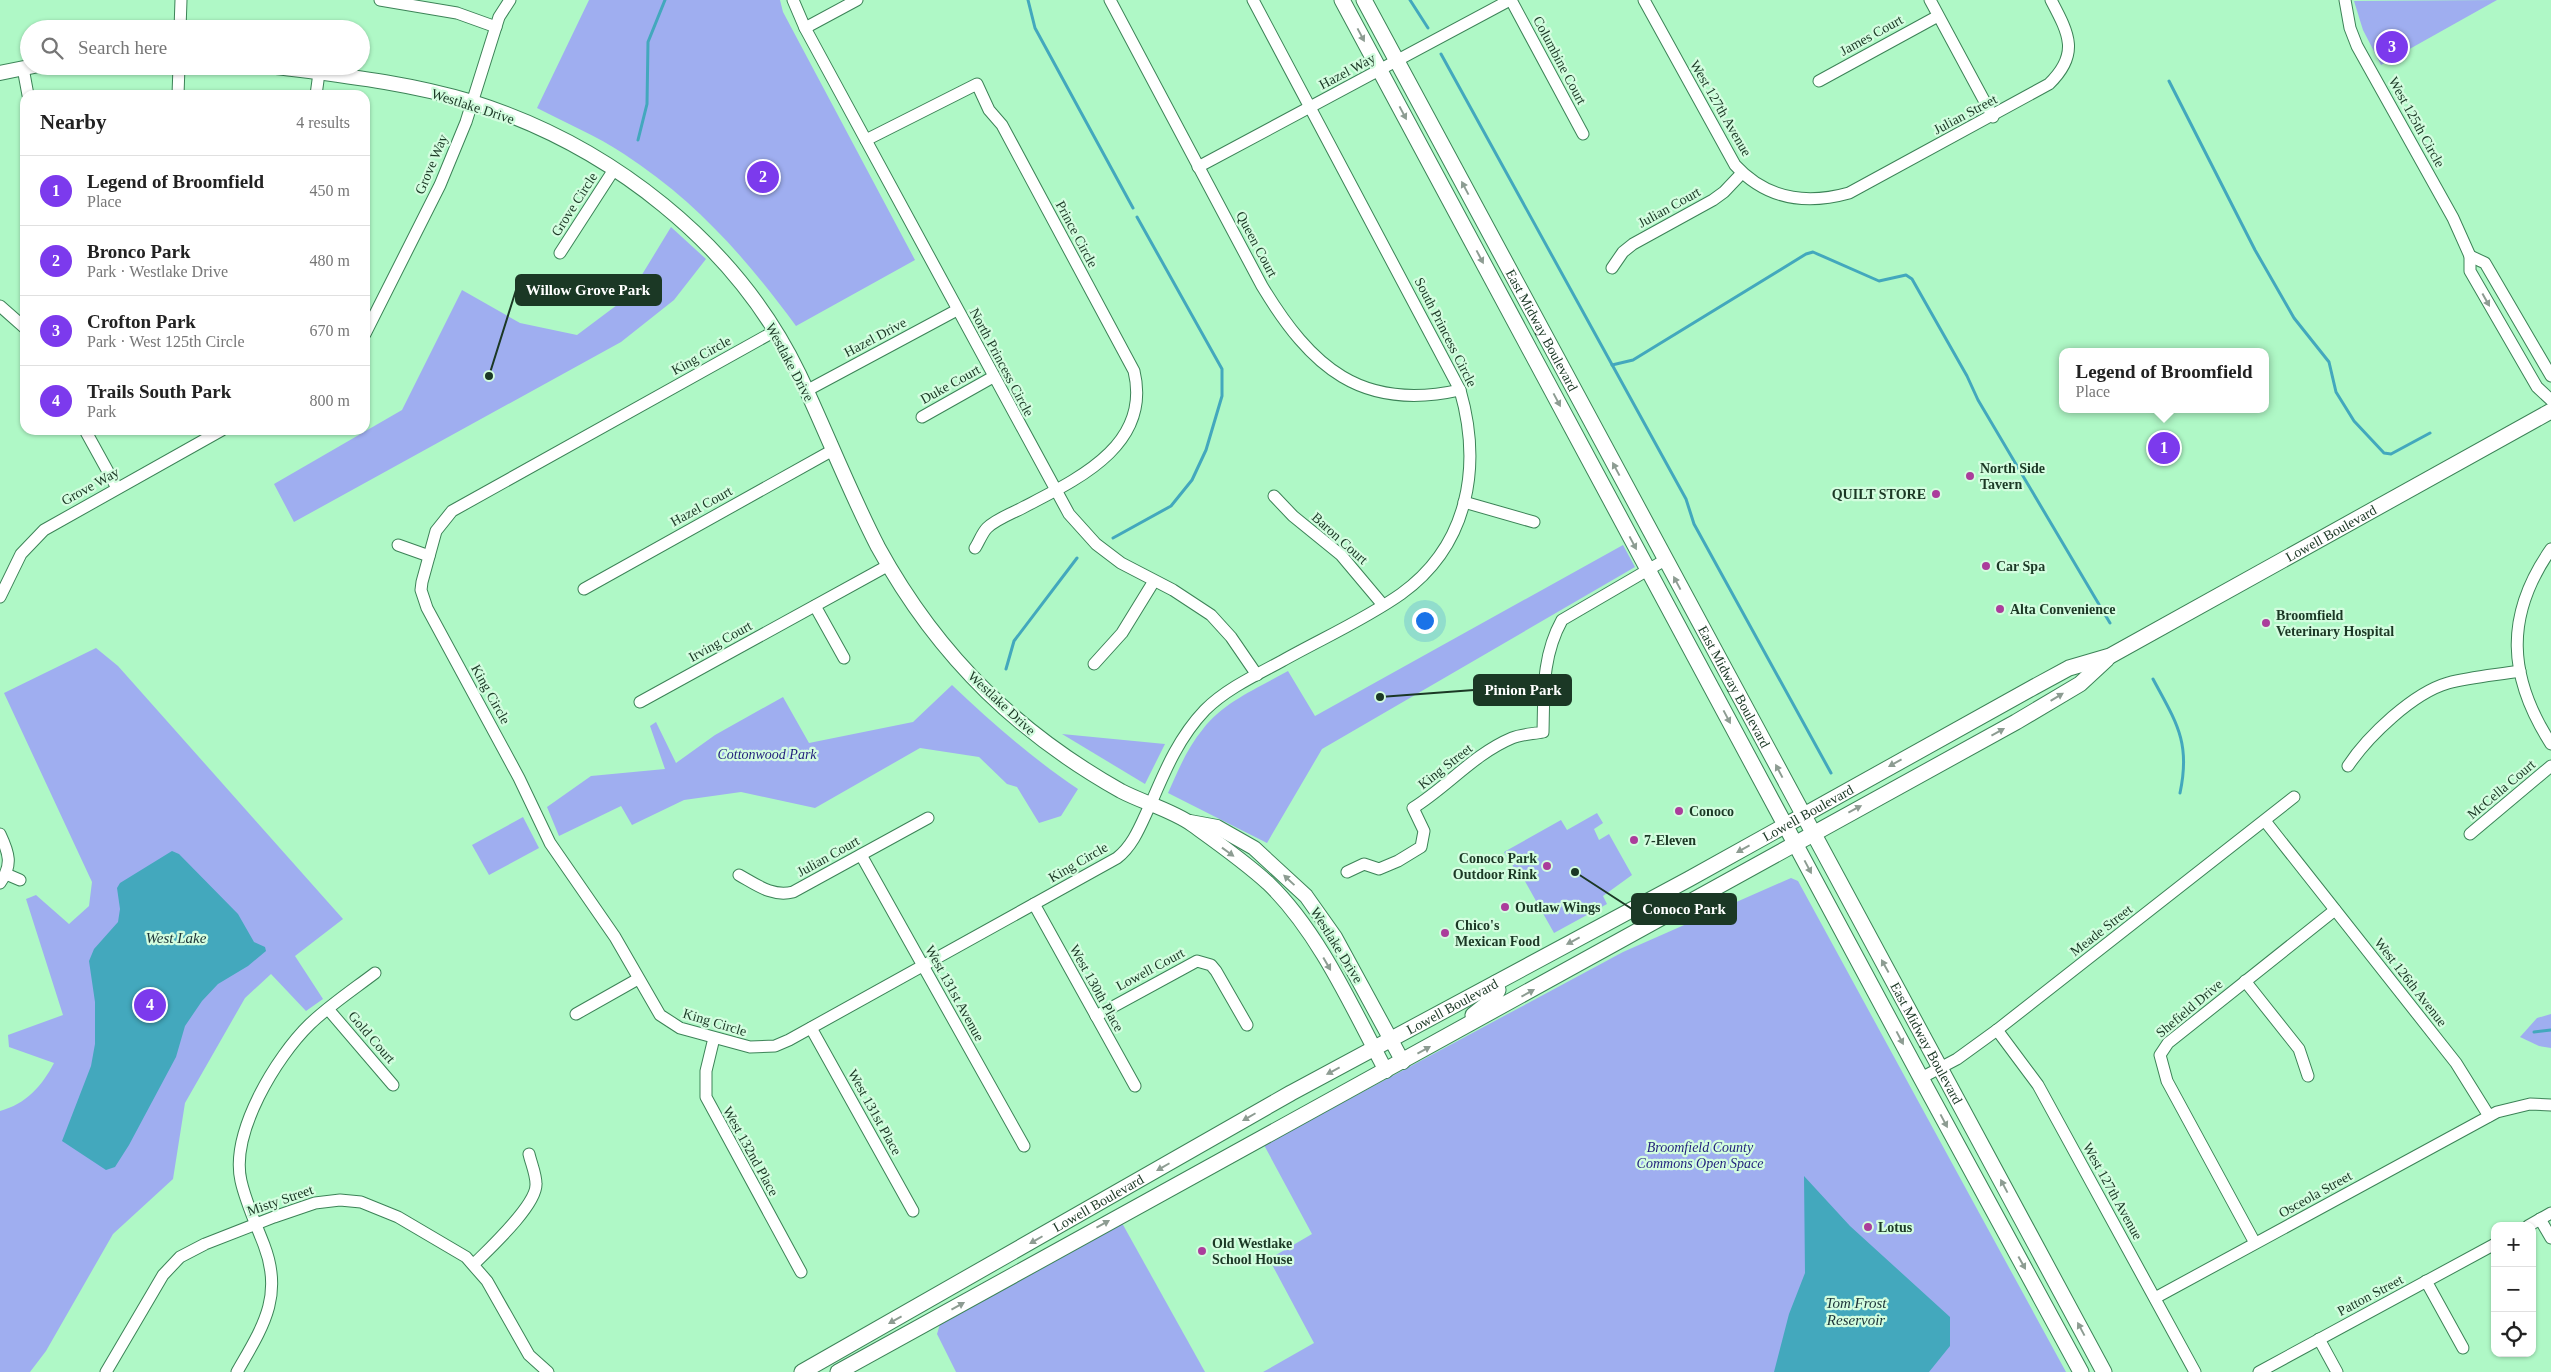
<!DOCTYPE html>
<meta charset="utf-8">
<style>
body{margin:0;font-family:"Times New Roman",serif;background:#f2f2f2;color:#222}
.controls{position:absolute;right:15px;bottom:15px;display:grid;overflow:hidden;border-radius:10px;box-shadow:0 1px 4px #0004}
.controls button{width:45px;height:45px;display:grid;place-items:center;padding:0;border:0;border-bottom:1px solid #e0e0e0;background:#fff;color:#222;font:25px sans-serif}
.you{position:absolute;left:1424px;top:620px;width:18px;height:18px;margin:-12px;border:4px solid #fff;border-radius:50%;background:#1a73e8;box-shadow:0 0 0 8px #1a73e833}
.badge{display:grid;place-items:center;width:32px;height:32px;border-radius:50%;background:#7c3aed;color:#fff;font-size:16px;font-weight:700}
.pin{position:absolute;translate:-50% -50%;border:2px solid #fff;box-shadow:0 1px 5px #0006}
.popup{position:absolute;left:2059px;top:348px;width:210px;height:65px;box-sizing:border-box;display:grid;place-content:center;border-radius:10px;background:#fff;filter:drop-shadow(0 1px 4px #0005);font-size:16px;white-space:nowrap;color:#767676}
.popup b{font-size:19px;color:#222}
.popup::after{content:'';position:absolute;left:50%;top:100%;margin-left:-10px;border:10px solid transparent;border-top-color:#fff}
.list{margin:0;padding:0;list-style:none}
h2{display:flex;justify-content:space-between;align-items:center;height:65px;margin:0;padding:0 20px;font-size:21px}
h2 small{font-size:16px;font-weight:400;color:#767676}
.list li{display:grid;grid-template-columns:32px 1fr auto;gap:15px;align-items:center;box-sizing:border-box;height:70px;padding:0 20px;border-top:1px solid #e0e0e0}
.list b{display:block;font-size:19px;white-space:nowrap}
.list p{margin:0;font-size:16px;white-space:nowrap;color:#767676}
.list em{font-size:16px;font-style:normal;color:#767676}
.icon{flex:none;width:28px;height:28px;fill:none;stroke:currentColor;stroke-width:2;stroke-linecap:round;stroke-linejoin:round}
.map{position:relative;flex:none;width:2551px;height:1372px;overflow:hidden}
.search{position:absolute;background:#fff;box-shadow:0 1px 4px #0004;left:20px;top:20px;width:350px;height:55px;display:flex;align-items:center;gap:12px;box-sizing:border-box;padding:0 18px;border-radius:28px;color:#767676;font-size:19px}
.panel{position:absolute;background:#fff;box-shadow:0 1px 4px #0004;left:20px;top:90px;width:350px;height:345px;border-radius:15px}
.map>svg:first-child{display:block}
.green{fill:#9faef0}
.water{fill:#43a8bd}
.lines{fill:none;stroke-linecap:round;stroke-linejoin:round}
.stream{stroke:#43a8bd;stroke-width:3}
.minor-casing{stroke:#3c8357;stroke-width:13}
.tertiary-casing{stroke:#3c8357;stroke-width:16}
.secondary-casing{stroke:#3c8357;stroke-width:17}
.minor{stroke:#fff;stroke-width:11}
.tertiary{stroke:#fff;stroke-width:14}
.secondary{stroke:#fff;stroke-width:15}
.oneway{fill:#8d9c92}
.poi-dot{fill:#ab3d9b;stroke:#d3fddf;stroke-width:2}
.labels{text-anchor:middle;stroke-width:4.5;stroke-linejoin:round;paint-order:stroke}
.street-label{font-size:14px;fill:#1b3825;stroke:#d3fddf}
.poi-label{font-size:14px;font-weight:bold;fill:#1b3825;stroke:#d3fddf;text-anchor:start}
.park-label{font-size:14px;font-style:italic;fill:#201e7b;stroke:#d3fddf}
.water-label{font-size:15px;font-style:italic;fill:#1b3237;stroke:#d3fddf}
.leader{fill:none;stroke:#1b3825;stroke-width:2}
.callout-dot{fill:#1b3825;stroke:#d3fddf;stroke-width:2}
.callout{fill:#1b3825;stroke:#1b3825;stroke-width:2}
.callout-label{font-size:15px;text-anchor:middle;font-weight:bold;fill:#fff}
</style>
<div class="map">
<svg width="2551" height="1372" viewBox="0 0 2551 1372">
<rect width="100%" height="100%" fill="#aff8c6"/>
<g class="green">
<path d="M589 0H780L783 12 915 260 796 326C746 258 696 201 624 154 597 136 566 123 537 108Z"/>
<path d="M2497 0 2381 65 2363 30 2354 1Z"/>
<path d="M671 227 706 259 674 300 621 342 294 522 274 484 402 410 462 290 520 323 577 335 629 296Z"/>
<path d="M1623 545 1635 567 1322 749 1267 843 1168 793C1178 771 1187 748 1203 729 1223 702 1260 687 1288 671L1315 716Z"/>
<path d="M96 648 118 666 343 919 295 956 323 999 306 1011 271 974 245 998 185 1103 173 1179 113 1234 46 1351 30 1372H0V1111C26 1104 42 1086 54 1063L9 1047 8 1035 63 1015 26 899 36 895 69 924 89 906 92 882 4 693Z"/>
<path d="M952 685C992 723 1032 758 1078 789L1061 816 1039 823 1017 787 1007 784 979 757 920 748 815 808 741 792 684 800 632 825 621 806 559 836 547 807 591 776 665 769 650 726 656 722 676 763 715 735 783 697 809 743 913 722Z"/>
<path d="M1062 734 1165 744 1145 784Z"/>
<path d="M1597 813 1603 823 1594 829 1599 840 1609 834 1632 875 1603 896 1607 904 1554 933 1517 867 1514 868 1504 852 1561 820 1567 830Z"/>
<path d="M523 817 539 848 489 875 472 845Z"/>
<path d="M1791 878 1798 881 2066 1372H1263L1314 1343 1269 1259 1312 1234 1264 1145 1623 952Z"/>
<path d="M2551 1014V1048L2539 1046 2520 1037 2537 1018Z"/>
<path d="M1122 1223 1205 1372H956L937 1334 940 1324Z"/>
</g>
<g class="water">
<path d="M172 851 179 854 238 914 254 942 265 947 266 951 248 966 218 984 202 1001 185 1026 176 1057 129 1145 115 1167 106 1170 62 1141 91 1066 95 1044V1002L89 961 94 949 118 922 120 909 117 888 120 883Z"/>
<path d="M1804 1176 1850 1226 1950 1317V1346L1929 1372H1774L1789 1314 1805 1273Z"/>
</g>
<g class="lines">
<g class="stream">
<path d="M1028 0 1035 28 1133 208"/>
<path d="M1410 0 1428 28"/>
<path d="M1441 54 1686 499 1694 524 1831 773"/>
<path d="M2169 81 2255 250 2294 318 2329 362 2336 392 2354 421 2384 453 2391 454 2430 433"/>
<path d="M638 140 647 104 648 42 665 0"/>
<path d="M1612 365 1633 360 1806 254 1813 252 1879 281 1906 275 1912 279 1967 376 1978 400 2110 623"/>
<path d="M1113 538 1171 506 1192 480 1206 450 1222 396V369L1137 217"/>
<path d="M1006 669 1014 641 1077 558"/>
<path d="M2153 679C2176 722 2191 742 2180 793"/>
<path d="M2534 1032 2551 1030"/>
</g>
<defs>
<g id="minor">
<path d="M380 0 457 13 496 27"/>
<path d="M793 0 805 28 1069 514 1096 544 1121 563 1173 590 1211 615 1231 637 1257 675"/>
<path d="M1110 0 1262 286C1311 367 1361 412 1460 390"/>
<path d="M1511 0 1583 134"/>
<path d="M1644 0 1735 165C1766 199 1806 205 1849 193L2049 84C2080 54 2069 34 2051 0"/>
<path d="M1930 0 1993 117"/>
<path d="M2345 0 2350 28 2357 46 2453 218 2470 256V271L2537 387 2551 400"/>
<path d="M805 28 857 0"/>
<path d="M180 29 181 0"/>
<path d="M23 68 28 95"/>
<path d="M1819 81 1938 16"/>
<path d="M178 95 179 66"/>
<path d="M316 95 319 73"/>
<path d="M866 140 977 84 989 110 1002 125 1134 371C1152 445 1078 479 1024 507 1013 513 996 519 987 528 982 533 979 542 975 548"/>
<path d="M1198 167 1510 0"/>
<path d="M560 253 613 171"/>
<path d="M2470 256 2485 263 2551 376"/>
<path d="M1612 268 1623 252 1633 244 1713 200 1724 192 1742 173"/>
<path d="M0 306 25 328"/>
<path d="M775 331 452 511 436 531 422 582 421 590 427 608 519 778 550 843 615 937 660 1015 680 1028 750 1047 775 1046 789 1040 1117 858C1135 844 1142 821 1152 801 1166 768 1180 736 1205 710 1226 689 1256 675 1282 661 1321 639 1364 620 1401 594 1469 545 1482 466 1460 390L1253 0"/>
<path d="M365 334 440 185 466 122 499 17 510 0"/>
<path d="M806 391 957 310"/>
<path d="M922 417 993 377"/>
<path d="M85 430 117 488"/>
<path d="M1274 496 1293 516 1341 555 1383 605"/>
<path d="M1464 502 1534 522"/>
<path d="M398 545 429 556"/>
<path d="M2551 549C2504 616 2508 677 2551 744"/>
<path d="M584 589 833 450"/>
<path d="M0 597 21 554 44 530 222 430"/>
<path d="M815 606 844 658"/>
<path d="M1094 664 1122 633 1154 581"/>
<path d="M640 702 889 565"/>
<path d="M2348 766C2368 736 2413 693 2448 683 2471 677 2496 675 2520 671"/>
<path d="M2265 821 2456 1063 2489 1116"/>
<path d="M0 834C9 853 13 865 0 883"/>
<path d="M2470 834 2551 766"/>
<path d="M861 855 1024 1146"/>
<path d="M1347 872 1364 864 1379 869 1398 861 1421 847 1424 831 1413 808C1447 787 1474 754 1512 738 1521 734 1533 734 1543 732 1544 692 1542 656 1562 620L1665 560"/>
<path d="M6 874 20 880"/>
<path d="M739 875C757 885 772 897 793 892L928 818"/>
<path d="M1034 904 1135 1086"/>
<path d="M2245 981 2299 1049 2308 1076"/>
<path d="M328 1009 393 1085"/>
<path d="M576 1014 638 979"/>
<path d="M1096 1016 1197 961 1211 965 1216 971 1247 1025"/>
<path d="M811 1028 913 1211"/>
<path d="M1997 1030 2038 1085 2195 1372"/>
<path d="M714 1038 706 1071V1097L801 1272"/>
<path d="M1921 1078 1957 1059 1997 1030 2294 797"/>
<path d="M2540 1219 2551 1238"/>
<path d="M2528 1226 2551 1213"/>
<path d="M2255 1243 2167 1081 2160 1055 2168 1043 2335 910"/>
<path d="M474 1264C489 1249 537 1205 536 1184 536 1174 531 1163 529 1154"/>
<path d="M2426 1281 2463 1348"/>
<path d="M2155 1298 2497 1112 2530 1104 2551 1105"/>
<path d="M2319 1339 2337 1372"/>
<path d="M106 1372 163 1275 180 1257 205 1244 274 1217 315 1203 340 1200 361 1202 398 1217 466 1257 487 1281 529 1355 548 1372"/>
<path d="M237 1372C262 1328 284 1297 264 1245 256 1224 246 1203 241 1181 230 1133 276 1057 310 1024 330 1005 354 989 375 973"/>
<path d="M2259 1372 2495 1244"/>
</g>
<g id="tertiary">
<path d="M269 66C337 75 406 82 472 102 609 145 736 243 799 374 826 431 849 491 878 547 907 600 944 650 987 692 1027 731 1073 764 1121 791 1144 803 1172 810 1193 825 1218 843 1245 862 1268 883 1319 932 1353 1009 1386 1071"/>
<path d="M0 73 34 66"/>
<path d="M1190 822 1217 827 1254 848 1306 896 1335 937 1403 1062"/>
</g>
<g id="secondary">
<path d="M1342 0 1921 1078 2081 1372"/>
<path id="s1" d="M1364 0 2104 1372"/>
<path d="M1473 1015 1493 999 1498 990 1496 983"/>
<path id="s2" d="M802 1372 1291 1093 1689 879 2034 687 2069 668 2110 656 2551 411"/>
<path d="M838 1372 2016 722 2080 684 2107 659"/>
</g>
</defs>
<use href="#minor" class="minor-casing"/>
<use href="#tertiary" class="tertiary-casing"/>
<use href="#secondary" class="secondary-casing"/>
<use href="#minor" class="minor"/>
<use href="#tertiary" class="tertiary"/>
<use href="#secondary" class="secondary"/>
</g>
<defs><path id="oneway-solid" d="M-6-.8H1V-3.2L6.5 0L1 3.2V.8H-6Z" transform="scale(1.25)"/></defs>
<g class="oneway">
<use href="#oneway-solid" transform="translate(1361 35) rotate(62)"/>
<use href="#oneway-solid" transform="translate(1403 113) rotate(62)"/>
<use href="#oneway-solid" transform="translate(1465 188) rotate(-118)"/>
<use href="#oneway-solid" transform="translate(1480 257) rotate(62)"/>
<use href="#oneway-solid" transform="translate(2486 300) rotate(61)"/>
<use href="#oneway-solid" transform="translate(1557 400) rotate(62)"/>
<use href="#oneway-solid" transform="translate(1616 469) rotate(-118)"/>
<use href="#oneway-solid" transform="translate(1633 543) rotate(62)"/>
<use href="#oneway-solid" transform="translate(1677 583) rotate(-118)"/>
<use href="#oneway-solid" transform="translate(2057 697) rotate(-31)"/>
<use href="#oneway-solid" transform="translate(1727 717) rotate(62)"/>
<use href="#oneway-solid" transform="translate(1998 732) rotate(-29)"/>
<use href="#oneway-solid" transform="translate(1895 763) rotate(151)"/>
<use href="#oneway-solid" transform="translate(1779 771) rotate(-118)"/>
<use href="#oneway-solid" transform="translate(1855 809) rotate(-28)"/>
<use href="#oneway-solid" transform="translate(1743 849) rotate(151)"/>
<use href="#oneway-solid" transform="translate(1228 852) rotate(36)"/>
<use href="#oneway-solid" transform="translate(1808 867) rotate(62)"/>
<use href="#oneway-solid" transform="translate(1289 880) rotate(-137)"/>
<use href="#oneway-solid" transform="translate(1573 941) rotate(152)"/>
<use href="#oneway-solid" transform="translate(1327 964) rotate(60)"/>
<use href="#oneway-solid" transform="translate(1885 966) rotate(-119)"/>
<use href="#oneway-solid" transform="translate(1528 993) rotate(-29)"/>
<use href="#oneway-solid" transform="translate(1900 1038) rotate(62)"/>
<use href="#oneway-solid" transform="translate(1424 1050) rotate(-29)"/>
<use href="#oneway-solid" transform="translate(1333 1071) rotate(152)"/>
<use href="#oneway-solid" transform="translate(1249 1117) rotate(150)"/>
<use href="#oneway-solid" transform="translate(1944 1121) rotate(62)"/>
<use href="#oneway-solid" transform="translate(1163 1167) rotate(150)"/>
<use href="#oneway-solid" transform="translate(2004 1186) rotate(-118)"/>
<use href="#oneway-solid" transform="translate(1103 1224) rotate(-29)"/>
<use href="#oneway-solid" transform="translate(1036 1240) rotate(150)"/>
<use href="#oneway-solid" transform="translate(2022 1263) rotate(61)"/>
<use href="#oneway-solid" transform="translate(958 1306) rotate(-29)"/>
<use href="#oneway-solid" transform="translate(895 1320) rotate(151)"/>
<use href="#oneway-solid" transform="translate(2081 1329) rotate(-118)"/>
</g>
<g class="poi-dot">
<circle cx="1970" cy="476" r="5"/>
<circle cx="1936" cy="494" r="5"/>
<circle cx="1986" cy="566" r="5"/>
<circle cx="2000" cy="609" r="5"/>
<circle cx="2266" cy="623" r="5"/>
<circle cx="1679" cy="811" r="5"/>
<circle cx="1634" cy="840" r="5"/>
<circle cx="1547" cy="866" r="5"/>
<circle cx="1505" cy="907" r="5"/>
<circle cx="1445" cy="933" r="5"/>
<circle cx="1868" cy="1227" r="5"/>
<circle cx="1202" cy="1251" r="5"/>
</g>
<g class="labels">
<g class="street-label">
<text transform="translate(1871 35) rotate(-29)" y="5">James Court</text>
<text transform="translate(1560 60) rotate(62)" y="5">Columbine Court</text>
<text transform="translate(1347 71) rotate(-28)" y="5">Hazel Way</text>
<text transform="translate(473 106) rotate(18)" y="5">Westlake Drive</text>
<text transform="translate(1721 108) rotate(60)" y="5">West 127th Avenue</text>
<text transform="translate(1965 114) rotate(-28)" y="5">Julian Street</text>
<text transform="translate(2417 122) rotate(61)" y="5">West 125th Circle</text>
<text transform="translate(431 164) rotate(-67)" y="5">Grove Way</text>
<text transform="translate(574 204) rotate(-57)" y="5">Grove Circle</text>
<text transform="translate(1669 207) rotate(-29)" y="5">Julian Court</text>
<text transform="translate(1077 234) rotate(62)" y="5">Prince Circle</text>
<text transform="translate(1257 244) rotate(62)" y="5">Queen Court</text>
<text dy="5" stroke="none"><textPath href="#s1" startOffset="375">East Midway Boulevard</textPath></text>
<text transform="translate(1446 332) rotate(63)" y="5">South Princess Circle</text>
<text transform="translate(875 337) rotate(-28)" y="5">Hazel Drive</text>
<text transform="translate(701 355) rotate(-29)" y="5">King Circle</text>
<text transform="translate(790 362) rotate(62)" y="5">Westlake Drive</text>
<text transform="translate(1002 362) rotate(62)" y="5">North Princess Circle</text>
<text transform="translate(950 384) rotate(-29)" y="5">Duke Court</text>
<text transform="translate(90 486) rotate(-29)" y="5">Grove Way</text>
<text transform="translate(701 506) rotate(-29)" y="5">Hazel Court</text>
<text dy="5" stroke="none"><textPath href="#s2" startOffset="1745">Lowell Boulevard</textPath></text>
<text transform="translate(1340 538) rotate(42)" y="5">Baron Court</text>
<text transform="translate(720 641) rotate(-29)" y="5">Irving Court</text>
<text dy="5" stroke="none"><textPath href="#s1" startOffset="780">East Midway Boulevard</textPath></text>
<text transform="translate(491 694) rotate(61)" y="5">King Circle</text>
<text transform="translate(1002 703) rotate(43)" y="5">Westlake Drive</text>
<text transform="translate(1445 766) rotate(-38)" y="5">King Street</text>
<text transform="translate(2501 789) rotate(-40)" y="5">McCella Court</text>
<text dy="5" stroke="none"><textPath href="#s2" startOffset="1151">Lowell Boulevard</textPath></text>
<text transform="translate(828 856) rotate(-29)" y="5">Julian Court</text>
<text transform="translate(1078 862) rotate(-30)" y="5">King Circle</text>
<text transform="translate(2101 930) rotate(-38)" y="5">Meade Street</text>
<text transform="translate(1337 945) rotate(58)" y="5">Westlake Drive</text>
<text transform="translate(1150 969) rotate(-28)" y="5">Lowell Court</text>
<text transform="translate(2411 982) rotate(52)" y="5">West 126th Avenue</text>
<text transform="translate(1097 988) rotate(61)" y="5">West 130th Place</text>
<text transform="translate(955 993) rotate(61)" y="5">West 131st Avenue</text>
<text dy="5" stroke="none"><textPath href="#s2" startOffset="746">Lowell Boulevard</textPath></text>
<text transform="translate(2189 1008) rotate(-40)" y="5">Shefield Drive</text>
<text transform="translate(715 1022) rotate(17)" y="5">King Circle</text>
<text transform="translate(372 1037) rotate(49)" y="5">Gold Court</text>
<text dy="5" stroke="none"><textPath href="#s1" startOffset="1185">East Midway Boulevard</textPath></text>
<text transform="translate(875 1112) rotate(61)" y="5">West 131st Place</text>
<text transform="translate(751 1151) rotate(61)" y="5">West 132nd Place</text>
<text transform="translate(2113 1191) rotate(61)" y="5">West 127th Avenue</text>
<text transform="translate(2315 1194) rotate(-29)" y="5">Osceola Street</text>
<text transform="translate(280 1200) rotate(-19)" y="5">Misty Street</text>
<text dy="5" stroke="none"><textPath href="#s2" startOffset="341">Lowell Boulevard</textPath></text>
<text transform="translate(2370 1295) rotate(-28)" y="5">Patton Street</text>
</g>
<g class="poi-label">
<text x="1980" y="473">North Side<tspan x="1980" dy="16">Tavern</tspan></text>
<text x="1926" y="499" text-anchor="end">QUILT STORE</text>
<text x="1996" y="571">Car Spa</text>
<text x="2010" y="614">Alta Convenience</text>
<text x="2276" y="620">Broomfield<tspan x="2276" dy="16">Veterinary Hospital</tspan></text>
<text x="1689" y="816">Conoco</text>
<text x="1644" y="845">7-Eleven</text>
<text x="1537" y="863" text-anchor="end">Conoco Park<tspan x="1537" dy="16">Outdoor Rink</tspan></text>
<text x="1515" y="912">Outlaw Wings</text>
<text x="1455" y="930">Chico's<tspan x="1455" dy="16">Mexican Food</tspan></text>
<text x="1878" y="1232">Lotus</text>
<text x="1212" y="1248">Old Westlake<tspan x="1212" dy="16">School House</tspan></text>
</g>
<g class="park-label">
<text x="767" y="759">Cottonwood Park</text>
<text x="1700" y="1152">Broomfield County<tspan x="1700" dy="16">Commons Open Space</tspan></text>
</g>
<g class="water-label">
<text x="176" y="943">West Lake</text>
<text x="1856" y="1308">Tom Frost<tspan x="1856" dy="17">Reservoir</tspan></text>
</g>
</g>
<path class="leader" d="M489 376L516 290M1380 697L1474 690M1575 872L1632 909"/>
<g class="callout-dot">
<circle cx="489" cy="376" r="5"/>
<circle cx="1380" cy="697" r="5"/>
<circle cx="1575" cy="872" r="5"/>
</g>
<g class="callout">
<rect x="516" y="275" width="145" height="30" rx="5"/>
<rect x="1474" y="675" width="97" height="30" rx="5"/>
<rect x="1632" y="894" width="104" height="30" rx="5"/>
</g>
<g class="callout-label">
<text x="588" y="295">Willow Grove Park</text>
<text x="1523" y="695">Pinion Park</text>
<text x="1684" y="914">Conoco Park</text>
</g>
</svg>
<div class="controls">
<button>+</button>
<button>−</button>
<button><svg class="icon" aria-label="locate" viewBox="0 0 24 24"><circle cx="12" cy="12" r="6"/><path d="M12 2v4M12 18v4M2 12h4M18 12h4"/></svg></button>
</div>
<div class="you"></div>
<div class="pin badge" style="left:2164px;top:448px">1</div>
<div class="popup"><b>Legend of Broomfield</b>Place</div>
<div class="pin badge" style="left:763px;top:177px">2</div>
<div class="pin badge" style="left:2392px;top:47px">3</div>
<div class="pin badge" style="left:150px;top:1005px">4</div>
<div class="search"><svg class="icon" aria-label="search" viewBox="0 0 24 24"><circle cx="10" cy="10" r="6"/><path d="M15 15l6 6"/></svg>Search here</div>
<section class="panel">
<h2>Nearby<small>4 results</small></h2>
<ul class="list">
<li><span class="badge">1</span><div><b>Legend of Broomfield</b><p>Place</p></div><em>450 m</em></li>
<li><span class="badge">2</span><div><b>Bronco Park</b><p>Park · Westlake Drive</p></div><em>480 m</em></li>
<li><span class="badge">3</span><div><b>Crofton Park</b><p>Park · West 125th Circle</p></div><em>670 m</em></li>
<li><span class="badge">4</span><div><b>Trails South Park</b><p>Park</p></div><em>800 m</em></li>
</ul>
</section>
</div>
